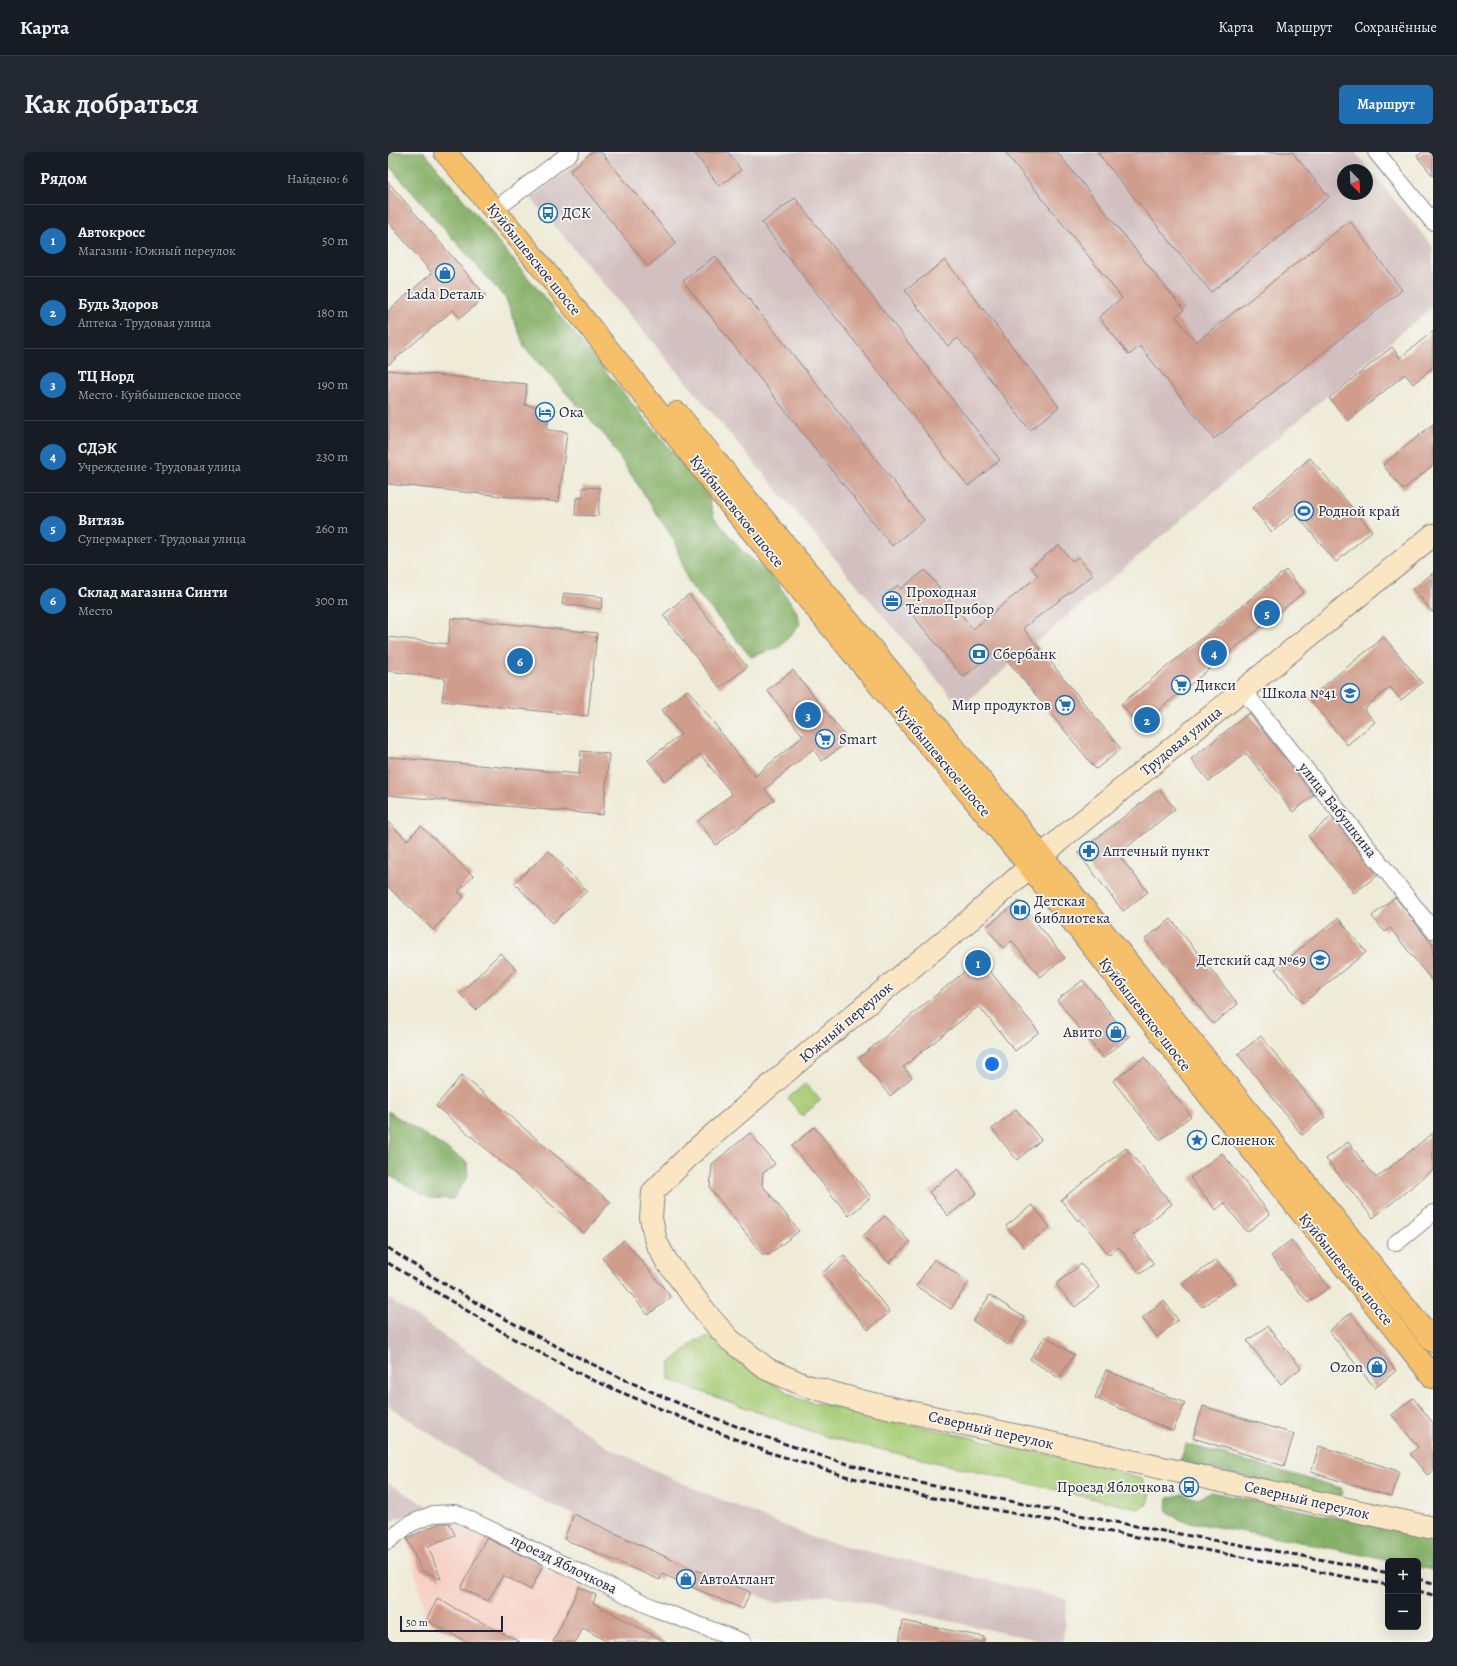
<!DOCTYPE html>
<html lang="ru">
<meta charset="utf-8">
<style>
body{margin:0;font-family:Alegreya,serif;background:#242831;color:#f1f3f6}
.controls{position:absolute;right:12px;bottom:12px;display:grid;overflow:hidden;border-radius:6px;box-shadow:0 4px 16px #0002}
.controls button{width:36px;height:36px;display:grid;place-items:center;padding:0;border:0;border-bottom:1px solid #363941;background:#171b24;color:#f1f3f6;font:20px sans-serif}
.compass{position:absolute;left:949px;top:12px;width:36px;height:36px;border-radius:50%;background:#171b24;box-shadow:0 4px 16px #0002;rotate:156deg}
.scale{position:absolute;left:12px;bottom:10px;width:103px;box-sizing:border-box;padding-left:4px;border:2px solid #22223b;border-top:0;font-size:11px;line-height:14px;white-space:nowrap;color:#22223b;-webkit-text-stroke:3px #f6f6f2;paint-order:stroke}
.you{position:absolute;left:604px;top:912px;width:14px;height:14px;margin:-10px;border:3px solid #fff;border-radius:50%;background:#1a73e8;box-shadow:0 0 0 6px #1a73e833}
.badge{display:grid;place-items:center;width:26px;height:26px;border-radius:50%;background:#1f6fb2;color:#fff;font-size:13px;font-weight:700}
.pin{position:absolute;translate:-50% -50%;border:2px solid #fff;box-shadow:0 1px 4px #0006}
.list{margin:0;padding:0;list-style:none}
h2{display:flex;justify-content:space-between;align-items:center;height:52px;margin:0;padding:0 16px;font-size:17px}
h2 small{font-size:13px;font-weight:400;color:#9ea1a6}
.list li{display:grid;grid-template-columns:26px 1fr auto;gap:12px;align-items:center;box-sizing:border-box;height:72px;padding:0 16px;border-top:1px solid #363941}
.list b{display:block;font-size:15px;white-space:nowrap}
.list p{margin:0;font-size:13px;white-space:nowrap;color:#9ea1a6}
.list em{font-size:13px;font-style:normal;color:#9ea1a6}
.map{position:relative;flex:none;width:1045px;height:1490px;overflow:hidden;border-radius:6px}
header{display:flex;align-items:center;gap:24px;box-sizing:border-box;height:56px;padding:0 20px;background:#171b24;border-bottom:1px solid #363941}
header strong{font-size:19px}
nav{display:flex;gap:22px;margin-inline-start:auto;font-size:14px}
.intro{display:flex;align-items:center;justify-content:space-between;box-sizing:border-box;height:96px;padding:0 24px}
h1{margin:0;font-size:28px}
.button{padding:10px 18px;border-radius:6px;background:#1f6fb2;color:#fff;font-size:14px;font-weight:700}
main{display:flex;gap:24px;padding:0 24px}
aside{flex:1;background:#171b24;border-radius:6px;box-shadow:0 4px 16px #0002}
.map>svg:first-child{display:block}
.built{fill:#f7d1c6}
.industrial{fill:#d2bfbf;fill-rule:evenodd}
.green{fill:#a7cc76;stroke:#647758}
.forest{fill:#85b067;stroke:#546951}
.building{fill:#d09d8c}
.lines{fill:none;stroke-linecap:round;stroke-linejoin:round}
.street-casing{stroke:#888689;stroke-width:18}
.secondary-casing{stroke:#888689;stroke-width:24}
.primary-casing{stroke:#888689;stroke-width:24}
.street{stroke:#fff;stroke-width:16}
.secondary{stroke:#fbe6c4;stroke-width:22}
.primary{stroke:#f6c06b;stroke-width:22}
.rail{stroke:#22223b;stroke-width:3;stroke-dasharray:6 3;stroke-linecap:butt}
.labels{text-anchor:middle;stroke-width:3.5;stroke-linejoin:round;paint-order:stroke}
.poi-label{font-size:15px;fill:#22223b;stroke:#f6f6f2;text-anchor:start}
.street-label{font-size:15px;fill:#22223b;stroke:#f6f6f2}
</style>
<header>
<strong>Карта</strong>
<nav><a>Карта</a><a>Маршрут</a><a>Сохранённые</a></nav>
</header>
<div class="intro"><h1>Как добраться</h1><a class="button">Маршрут</a></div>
<main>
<aside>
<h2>Рядом<small>Найдено: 6</small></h2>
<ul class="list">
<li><span class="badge">1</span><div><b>Автокросс</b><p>Магазин · Южный переулок</p></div><em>50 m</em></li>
<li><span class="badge">2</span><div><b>Будь Здоров</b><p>Аптека · Трудовая улица</p></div><em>180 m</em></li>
<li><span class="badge">3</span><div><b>ТЦ Норд</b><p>Место · Куйбышевское шоссе</p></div><em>190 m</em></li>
<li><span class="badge">4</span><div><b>СДЭК</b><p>Учреждение · Трудовая улица</p></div><em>230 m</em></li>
<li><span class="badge">5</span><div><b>Витязь</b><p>Супермаркет · Трудовая улица</p></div><em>260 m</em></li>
<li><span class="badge">6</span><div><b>Склад магазина Синти</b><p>Место</p></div><em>300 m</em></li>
</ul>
</aside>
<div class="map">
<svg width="1045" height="1490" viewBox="0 0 1045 1490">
<rect width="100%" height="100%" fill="#f6f6f2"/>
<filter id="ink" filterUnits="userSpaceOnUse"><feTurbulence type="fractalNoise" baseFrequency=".025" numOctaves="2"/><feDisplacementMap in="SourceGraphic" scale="8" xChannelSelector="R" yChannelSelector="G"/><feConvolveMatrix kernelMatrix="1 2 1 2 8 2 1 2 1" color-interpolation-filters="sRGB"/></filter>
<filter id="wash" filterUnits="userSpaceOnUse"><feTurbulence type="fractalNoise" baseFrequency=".012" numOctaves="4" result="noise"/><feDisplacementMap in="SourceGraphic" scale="16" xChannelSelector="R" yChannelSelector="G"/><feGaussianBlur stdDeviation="0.9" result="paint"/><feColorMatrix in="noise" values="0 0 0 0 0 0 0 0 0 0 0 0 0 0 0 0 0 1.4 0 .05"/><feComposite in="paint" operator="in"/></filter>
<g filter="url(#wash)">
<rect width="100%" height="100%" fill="#eeebd7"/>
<path class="built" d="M59 1368 208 1443 185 1490H79L38 1468 19 1385Z"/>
<g class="industrial">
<path d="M205 0H967L1045 95V154L572 555 143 46ZM955 18H979V42H955Z"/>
<path d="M0 1146 221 1296 296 1332 428 1387 679 1447 675 1490H659L436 1442 388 1451 300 1415 119 1332 0 1254Z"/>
<path d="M0 1331 39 1354 0 1371Z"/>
</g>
<g class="green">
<path d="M418 931 433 948 414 964 400 946Z"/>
<path d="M322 1184 340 1204 411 1247 710 1314 754 1327 762 1344 760 1352 750 1357 439 1285 281 1228 282 1211 307 1189Z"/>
</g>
<g class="forest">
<path d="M0 0H36L320 343 326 365 355 400 384 423 409 460 412 472 392 495 363 505 300 430 286 388 219 286 137 196 118 147 0 13Z"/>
<path d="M0 959 79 1010 80 1024 65 1047 41 1046 2 1024 0 1025Z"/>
<path d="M798 1292 953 1336 955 1342 949 1345 792 1310Z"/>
<path d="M824 1340 1022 1381 1045 1387V1418L1030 1415V1409H1003L922 1392 791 1368 779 1359 780 1346 794 1342 810 1347Z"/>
</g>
<g id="blocks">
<g class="building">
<path d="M204 0H213L288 91 260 114 182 19Z"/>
<path d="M306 0H340L353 18 331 34Z"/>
<path d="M617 0H669L796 158 788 165 808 190 962 69 1014 138 826 287 752 194 741 203 711 165 734 146Z"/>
<path d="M709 0H904L941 45 823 140Z"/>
<path d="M1035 0H1045V24L1029 4Z"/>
<path d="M0 30 98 144 72 166 65 158 0 213V159L44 121 0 70Z"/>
<path d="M407 46 612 308 580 334 374 71Z"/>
<path d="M327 104 536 368 504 394 295 129Z"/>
<path d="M557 108 671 255 642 278 570 186 560 194 517 139Z"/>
<path d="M1045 179V215L1025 232 1017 222 960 269 941 246 1004 195 1012 206Z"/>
<path d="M0 218 139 232 137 253 162 256 159 278 179 280 171 350 0 332Z"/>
<path d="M1045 272V313L1015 338 995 313Z"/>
<path d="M922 306 984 379 948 410 907 361 884 380 864 356Z"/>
<path d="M195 335 212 336 210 364 187 363 188 346H195Z"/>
<path d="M671 393 684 409 690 405 705 423 635 476 733 597 708 617 610 497 575 525 515 451 505 459 494 446 510 433 513 437 537 418 585 477 650 424 643 415Z"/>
<path d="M898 418 916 440 751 574 733 552Z"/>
<path d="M1045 421V461L1025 437Z"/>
<path d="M176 441 215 445 213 457 174 452Z"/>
<path d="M301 442 359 515 332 536 275 463Z"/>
<path d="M63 466 209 481 200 564 54 549 57 526 0 519V485L60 492Z"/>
<path d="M996 485 1034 531 1013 548 1002 535 976 557 987 570 959 593 921 546Z"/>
<path d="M405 518 461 589 434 609 425 597 377 637 386 648 328 693 310 669 344 642 312 602 277 630 260 608 293 582 274 558 300 538 367 624 415 584 379 538Z"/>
<path d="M861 561 926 643 905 660 858 601 821 629 803 607Z"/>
<path d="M193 599 221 602 215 663 0 643V605L191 622Z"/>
<path d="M771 637 787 657 730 702 760 740 735 759 690 701Z"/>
<path d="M943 665 990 723 966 741 920 684Z"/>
<path d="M0 670 19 688 33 674 85 724 70 740 76 745 45 778 0 735Z"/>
<path d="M161 699 199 739 165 771 126 731Z"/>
<path d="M1007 745 1045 793V830L1002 776 997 780 984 764Z"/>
<path d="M631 749 677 806 652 825 624 789 615 796 598 775Z"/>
<path d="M950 766 978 800 915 851 887 817Z"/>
<path d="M783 767 850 852 825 872 757 787Z"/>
<path d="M112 801 128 817 88 858 72 842Z"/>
<path d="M592 807 651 880 627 899 591 854 515 915 524 925 502 944 471 906Z"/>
<path d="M695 828 741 885 715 906 669 848Z"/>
<path d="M873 884 937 965 914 983 850 902Z"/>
<path d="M756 905 803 964 772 988 725 929Z"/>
<path d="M74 923 222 1050 196 1081 48 954Z"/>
<path d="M628 957 653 988 629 1008 604 977Z"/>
<path d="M426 975 483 1045 461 1064 404 994Z"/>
<path d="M362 981 387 1012 375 1021 374 1033 411 1079 380 1103 374 1102 322 1036 324 1012Z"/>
<path d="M1045 981V1018L985 1066 938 1007 960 990 988 1026Z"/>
<path d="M738 996 784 1052 745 1083 766 1112 752 1122 731 1095 721 1103 692 1067 690 1069 673 1048Z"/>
<path d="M834 1001 882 1062 859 1080 836 1051 828 1058 802 1026Z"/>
<path d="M570 1017 589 1041 560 1064 541 1040Z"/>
<path d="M644 1053 662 1075 636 1095 618 1074Z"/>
<path d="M497 1064 522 1090 501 1111 475 1084Z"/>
<path d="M236 1088 283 1145 260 1163 214 1106Z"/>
<path d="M903 1088 941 1135 920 1151 883 1104Z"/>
<path d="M456 1103 502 1160 480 1178 434 1121Z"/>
<path d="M546 1107 581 1130 563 1157 528 1134Z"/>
<path d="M828 1108 847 1131 814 1155 794 1132Z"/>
<path d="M693 1112 712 1135 687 1155 668 1132Z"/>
<path d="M602 1143 637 1166 620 1193 585 1169Z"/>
<path d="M776 1149 790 1168 769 1185 754 1166Z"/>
<path d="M963 1161 1008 1219 987 1236 941 1179Z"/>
<path d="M879 1174 913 1216 893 1232 859 1189Z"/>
<path d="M657 1184 686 1203 671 1226 642 1207Z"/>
<path d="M718 1218 797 1251 785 1279 707 1246Z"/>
<path d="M1025 1246 1045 1271V1319L1039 1323 1022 1302 1030 1295 1004 1263Z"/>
<path d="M815 1254 906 1282 896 1314 805 1286Z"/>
<path d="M931 1294 1011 1319 1004 1345 923 1320Z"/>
<path d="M186 1362 291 1411 362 1440 355 1457 274 1422 272 1428 176 1387Z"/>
<path d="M52 1371H61L67 1383 40 1394 53 1427 33 1418 19 1386Z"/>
<path d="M98 1386 155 1413 143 1438 115 1423 100 1449 73 1436Z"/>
<path d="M191 1435 208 1443 205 1451 278 1490H220L195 1476 188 1490H165Z"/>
<path d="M50 1446 64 1455 132 1490H79L38 1468Z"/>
<path d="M515 1469 596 1485 595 1490H511Z"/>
</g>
</g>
</g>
<g filter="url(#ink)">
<use href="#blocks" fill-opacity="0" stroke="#888689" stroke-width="1"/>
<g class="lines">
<defs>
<g id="street">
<path d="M988 0 1045 70"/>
<path d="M117 50 183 0"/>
<path d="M855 538 1045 778"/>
<path d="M1008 1091 1045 1061"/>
<path d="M0 1389 22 1372 45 1362 68 1361 266 1456 355 1490"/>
</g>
<path id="secondary" d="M1045 383 674 686 584 766 433 890 305 1000 265 1040 263 1066 268 1090 279 1110 323 1167 342 1188 379 1217 416 1233 477 1250 1045 1376"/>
<g id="primary">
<path d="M57 0 131 87 239 221 344 355 642 715 886 1026 1045 1225"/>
<path d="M289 261 357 345 591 626 1045 1189"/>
</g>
</defs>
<use href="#street" class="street-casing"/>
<use href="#secondary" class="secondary-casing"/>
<use href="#primary" class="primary-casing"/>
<use href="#street" class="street"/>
<use href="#secondary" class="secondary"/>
<use href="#primary" class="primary"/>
<g class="rail">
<path d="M0 1096C148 1193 307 1268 477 1317 521 1330 567 1338 612 1347 693 1364 773 1379 853 1393 902 1402 951 1410 1000 1421"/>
<path d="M0 1111 126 1187 202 1227 294 1266 380 1300 457 1324 540 1345 1000 1433"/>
<path d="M1030 1427 1045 1431"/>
<path d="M1030 1439 1045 1443"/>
</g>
</g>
</g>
<defs>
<symbol id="bus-ring" viewBox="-11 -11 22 22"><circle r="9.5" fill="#f6f6f2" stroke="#1f6fb2" stroke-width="1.5"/><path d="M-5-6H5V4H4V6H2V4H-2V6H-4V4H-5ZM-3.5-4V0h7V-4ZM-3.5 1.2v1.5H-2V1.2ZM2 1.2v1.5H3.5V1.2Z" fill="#1f6fb2"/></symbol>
<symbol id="shop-ring" viewBox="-11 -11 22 22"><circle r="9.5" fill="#f6f6f2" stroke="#1f6fb2" stroke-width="1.5"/><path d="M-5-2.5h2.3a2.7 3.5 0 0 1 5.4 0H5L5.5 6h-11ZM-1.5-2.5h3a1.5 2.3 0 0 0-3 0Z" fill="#1f6fb2"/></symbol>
<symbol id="hotel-ring" viewBox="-11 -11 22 22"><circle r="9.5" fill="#f6f6f2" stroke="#1f6fb2" stroke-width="1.5"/><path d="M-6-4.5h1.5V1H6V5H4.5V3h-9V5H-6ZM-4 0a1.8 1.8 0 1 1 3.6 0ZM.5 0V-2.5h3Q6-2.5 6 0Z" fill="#1f6fb2"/></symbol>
<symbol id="stadium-ring" viewBox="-11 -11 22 22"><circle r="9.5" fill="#f6f6f2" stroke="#1f6fb2" stroke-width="1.5"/><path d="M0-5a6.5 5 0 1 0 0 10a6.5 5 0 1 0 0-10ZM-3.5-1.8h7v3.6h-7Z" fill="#1f6fb2"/></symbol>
<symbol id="office-ring" viewBox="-11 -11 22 22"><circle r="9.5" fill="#f6f6f2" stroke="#1f6fb2" stroke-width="1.5"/><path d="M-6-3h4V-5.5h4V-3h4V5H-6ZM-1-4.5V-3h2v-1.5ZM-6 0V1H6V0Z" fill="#1f6fb2"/></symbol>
<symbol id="bank-ring" viewBox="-11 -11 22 22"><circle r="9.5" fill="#f6f6f2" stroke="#1f6fb2" stroke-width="1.5"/><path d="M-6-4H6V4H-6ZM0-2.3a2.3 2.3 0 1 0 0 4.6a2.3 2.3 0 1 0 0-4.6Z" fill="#1f6fb2"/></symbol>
<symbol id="supermarket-ring" viewBox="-11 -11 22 22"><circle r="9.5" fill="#f6f6f2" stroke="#1f6fb2" stroke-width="1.5"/><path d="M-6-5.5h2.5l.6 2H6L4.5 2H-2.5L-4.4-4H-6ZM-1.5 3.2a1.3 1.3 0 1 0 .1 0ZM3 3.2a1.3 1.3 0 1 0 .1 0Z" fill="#1f6fb2"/></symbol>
<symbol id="school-ring" viewBox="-11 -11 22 22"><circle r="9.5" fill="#f6f6f2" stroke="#1f6fb2" stroke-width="1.5"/><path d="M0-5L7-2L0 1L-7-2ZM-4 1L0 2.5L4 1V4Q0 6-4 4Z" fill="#1f6fb2"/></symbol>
<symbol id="pharmacy-ring" viewBox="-11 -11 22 22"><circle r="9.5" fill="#f6f6f2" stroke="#1f6fb2" stroke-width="1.5"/><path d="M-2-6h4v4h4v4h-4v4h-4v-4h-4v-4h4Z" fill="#1f6fb2"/></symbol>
<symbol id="library-ring" viewBox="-11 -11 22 22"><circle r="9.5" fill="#f6f6f2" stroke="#1f6fb2" stroke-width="1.5"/><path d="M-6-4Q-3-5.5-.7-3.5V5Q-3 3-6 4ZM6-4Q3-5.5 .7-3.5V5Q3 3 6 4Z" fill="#1f6fb2"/></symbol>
<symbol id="sight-ring" viewBox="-11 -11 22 22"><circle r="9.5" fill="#f6f6f2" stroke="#1f6fb2" stroke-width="1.5"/><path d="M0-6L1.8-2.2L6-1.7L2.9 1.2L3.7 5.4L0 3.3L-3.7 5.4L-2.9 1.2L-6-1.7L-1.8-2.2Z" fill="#1f6fb2"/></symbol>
</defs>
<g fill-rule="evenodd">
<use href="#bus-ring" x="149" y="50" width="22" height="22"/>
<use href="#shop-ring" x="46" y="110" width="22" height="22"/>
<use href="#hotel-ring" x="146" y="249" width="22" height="22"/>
<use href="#stadium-ring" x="905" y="348" width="22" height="22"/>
<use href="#office-ring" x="493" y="438" width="22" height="22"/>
<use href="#bank-ring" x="580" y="491" width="22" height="22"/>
<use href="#supermarket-ring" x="782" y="522" width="22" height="22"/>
<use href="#school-ring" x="951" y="530" width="22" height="22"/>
<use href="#supermarket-ring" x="666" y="542" width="22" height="22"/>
<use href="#supermarket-ring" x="426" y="576" width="22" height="22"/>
<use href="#pharmacy-ring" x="690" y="688" width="22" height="22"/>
<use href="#library-ring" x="621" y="747" width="22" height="22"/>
<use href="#school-ring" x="921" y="797" width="22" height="22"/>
<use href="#shop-ring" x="717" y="869" width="22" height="22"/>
<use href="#sight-ring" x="798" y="977" width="22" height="22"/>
<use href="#shop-ring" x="978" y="1204" width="22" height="22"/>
<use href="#bus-ring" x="790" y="1324" width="22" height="22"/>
<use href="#shop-ring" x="287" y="1416" width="22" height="22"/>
</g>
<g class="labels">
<g class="poi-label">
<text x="174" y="66">ДСК</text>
<text x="57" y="147" text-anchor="middle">Lada Dеталь</text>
<text x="171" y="265">Ока</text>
<text x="930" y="364">Родной край</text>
<text x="518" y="445">Проходная<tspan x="518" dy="17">ТеплоПрибор</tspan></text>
<text x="605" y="507">Сбербанк</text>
<text x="807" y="538">Дикси</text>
<text x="948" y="546" text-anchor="end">Школа №41</text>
<text x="663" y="558" text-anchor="end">Мир продуктов</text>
<text x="451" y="592">Smart</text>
<text x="715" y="704">Аптечный пункт</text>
<text x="646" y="754">Детская<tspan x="646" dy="17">библиотека</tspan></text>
<text x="918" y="813" text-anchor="end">Детский сад №69</text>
<text x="714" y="885" text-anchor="end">Авито</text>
<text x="823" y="993">Слоненок</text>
<text x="975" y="1220" text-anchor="end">Ozon</text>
<text x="787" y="1340" text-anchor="end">Проезд Яблочкова</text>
<text x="312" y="1432">АвтоАтлант</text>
</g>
<g class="street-label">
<text transform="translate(146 107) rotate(51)" y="5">Куйбышевское шоссе</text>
<text transform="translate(349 359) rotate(51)" y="5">Куйбышевское шоссе</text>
<text transform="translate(793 589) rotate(-39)" y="5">Трудовая улица</text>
<text transform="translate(555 609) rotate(50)" y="5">Куйбышевское шоссе</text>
<text transform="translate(950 658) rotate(52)" y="5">улица Бабушкина</text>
<text transform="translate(757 862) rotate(52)" y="5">Куйбышевское шоссе</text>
<text transform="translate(458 870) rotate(-40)" y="5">Южный переулок</text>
<text transform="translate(958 1117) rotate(51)" y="5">Куйбышевское шоссе</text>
<text transform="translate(603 1278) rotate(13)" y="5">Северный переулок</text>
<text transform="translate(919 1348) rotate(13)" y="5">Северный переулок</text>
<text transform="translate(176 1412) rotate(26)" y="5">проезд Яблочкова</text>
</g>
</g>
</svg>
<div class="controls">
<button>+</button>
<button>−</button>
</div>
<svg class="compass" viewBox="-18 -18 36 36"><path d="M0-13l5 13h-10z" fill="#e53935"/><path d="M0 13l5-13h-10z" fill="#9ea1a6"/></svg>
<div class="scale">50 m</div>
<div class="you"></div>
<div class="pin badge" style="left:590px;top:811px">1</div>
<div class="pin badge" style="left:759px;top:568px">2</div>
<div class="pin badge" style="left:420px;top:563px">3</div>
<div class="pin badge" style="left:826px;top:501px">4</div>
<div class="pin badge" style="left:879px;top:461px">5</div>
<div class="pin badge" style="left:132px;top:509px">6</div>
</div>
</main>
